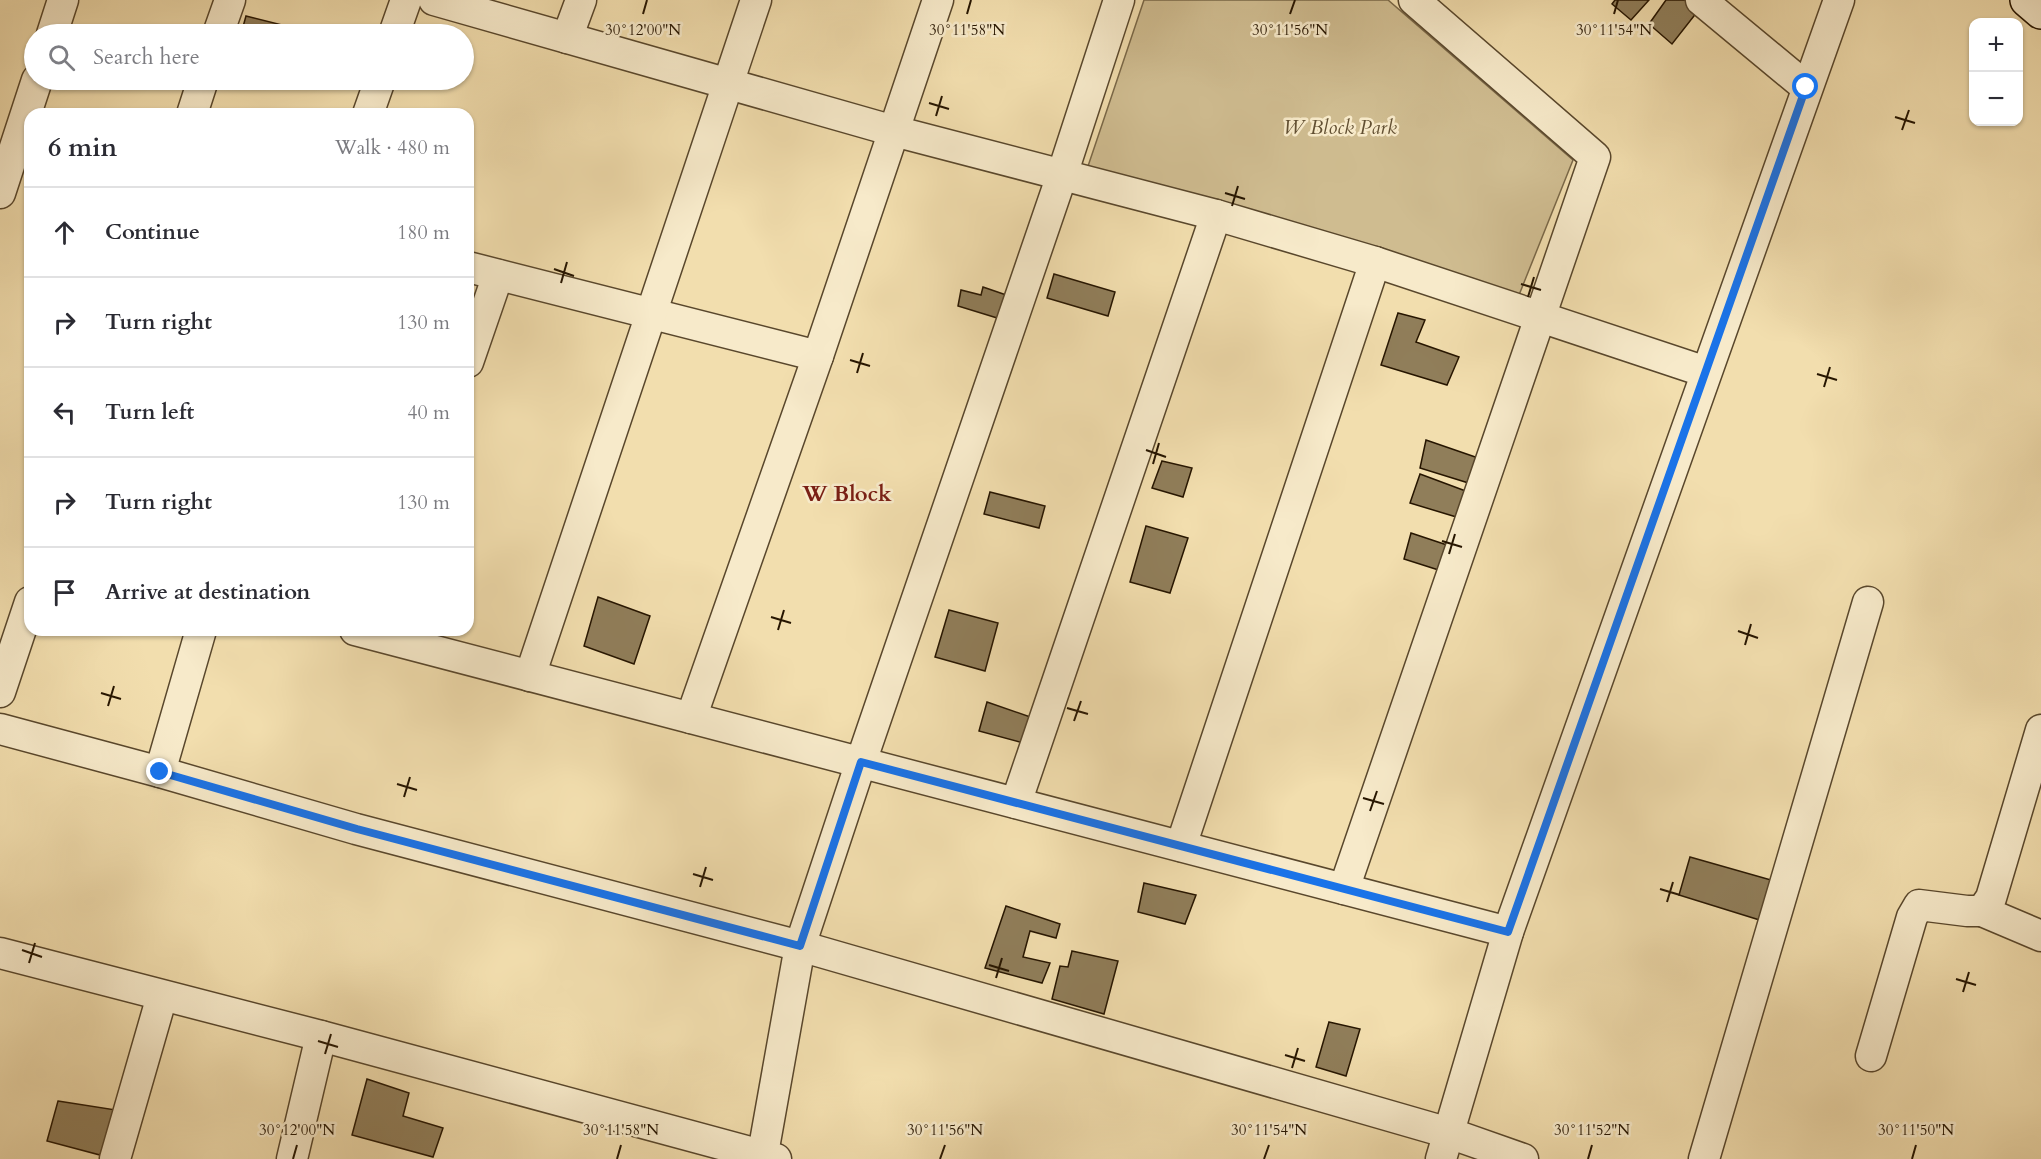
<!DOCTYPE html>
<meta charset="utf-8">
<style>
body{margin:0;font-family:Cardo,serif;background:#f2f2f3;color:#2b2b33}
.controls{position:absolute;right:18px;top:18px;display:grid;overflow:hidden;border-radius:12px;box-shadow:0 2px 4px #0004}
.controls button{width:54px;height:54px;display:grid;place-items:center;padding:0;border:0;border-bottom:2px solid #e1e1e2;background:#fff;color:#2b2b33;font:30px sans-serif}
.stop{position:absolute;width:18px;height:18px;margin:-14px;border:4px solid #1a73e8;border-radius:50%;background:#fff}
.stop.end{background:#1a73e8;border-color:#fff;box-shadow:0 2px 6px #0008}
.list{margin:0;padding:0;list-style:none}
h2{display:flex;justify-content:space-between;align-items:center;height:78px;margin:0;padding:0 24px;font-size:26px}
h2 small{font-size:20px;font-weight:400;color:#7c7c81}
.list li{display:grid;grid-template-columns:39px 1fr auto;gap:18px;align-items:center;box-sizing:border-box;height:90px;padding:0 24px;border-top:2px solid #e1e1e2}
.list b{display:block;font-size:22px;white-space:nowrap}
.list em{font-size:20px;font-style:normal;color:#7c7c81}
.icon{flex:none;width:33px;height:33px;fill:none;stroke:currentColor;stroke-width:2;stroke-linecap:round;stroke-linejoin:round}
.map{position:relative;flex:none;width:2041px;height:1159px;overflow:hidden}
.search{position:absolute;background:#fff;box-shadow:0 2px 4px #0004;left:24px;top:24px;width:450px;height:66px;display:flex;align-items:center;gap:15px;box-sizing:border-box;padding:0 21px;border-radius:33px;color:#7c7c81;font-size:22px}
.panel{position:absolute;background:#fff;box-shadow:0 2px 4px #0004;left:24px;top:108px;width:450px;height:528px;border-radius:18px}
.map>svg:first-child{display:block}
.green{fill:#cfbc90;stroke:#7a6848;stroke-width:1.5}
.building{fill:#907e5a;stroke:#261500;stroke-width:1.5}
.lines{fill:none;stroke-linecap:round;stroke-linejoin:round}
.minor-casing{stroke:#59472c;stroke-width:33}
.secondary-casing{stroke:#261500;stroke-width:36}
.minor{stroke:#f7eaca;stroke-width:30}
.secondary{stroke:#f7eaca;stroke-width:33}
.route{stroke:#1a73e8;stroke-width:8}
.ticks{fill:none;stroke:#261500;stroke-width:2}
.labels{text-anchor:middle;stroke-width:5;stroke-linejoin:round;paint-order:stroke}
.park-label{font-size:20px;font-style:italic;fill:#614f32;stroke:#f7eaca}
.quarter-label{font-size:22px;font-weight:bold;fill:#7a1f14;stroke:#f7eaca}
.ticks-label{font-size:15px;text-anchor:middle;fill:#261500;stroke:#f7eaca;stroke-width:5;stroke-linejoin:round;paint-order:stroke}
</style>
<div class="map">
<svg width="2041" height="1159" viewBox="0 0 2041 1159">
<rect width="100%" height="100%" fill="#f2deae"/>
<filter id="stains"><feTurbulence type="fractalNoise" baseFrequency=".00333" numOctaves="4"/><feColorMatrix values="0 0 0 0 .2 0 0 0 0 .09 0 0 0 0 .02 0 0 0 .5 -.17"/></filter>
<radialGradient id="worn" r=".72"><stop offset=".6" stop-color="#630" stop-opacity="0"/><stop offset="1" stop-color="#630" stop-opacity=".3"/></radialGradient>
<path class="green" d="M1144 0H1388L1573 160 1513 310 1082 184Z"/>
<g class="building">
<path d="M1615 0H1649L1631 20 1612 4Z"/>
<path d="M1666 0H1695L1701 7 1672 44 1649 24Z"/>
<path d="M246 16 306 31 305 34H241Z"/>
<path d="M281 80H303L301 85Z"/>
<path d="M1054 274 1115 292 1108 316 1047 298Z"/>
<path d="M983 287 1015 298 1007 321 958 306 961 290 981 295Z"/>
<path d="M1398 313 1425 320 1416 342 1459 357 1447 385 1381 365Z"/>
<path d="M1426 440 1484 460 1475 485 1420 468Z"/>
<path d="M1162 461 1192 468 1183 497 1152 488Z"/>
<path d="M1420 474 1471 493 1463 519 1410 503Z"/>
<path d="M990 492 1045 506 1039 528 984 514Z"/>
<path d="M1146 526 1188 538 1170 593 1130 582Z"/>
<path d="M1411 533 1456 548 1448 573 1404 559Z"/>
<path d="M598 597 650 616 634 664 584 646Z"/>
<path d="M949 610 998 623 985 671 935 657Z"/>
<path d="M987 702 1039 720 1031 745 979 731Z"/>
<path d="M1690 857 1778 882 1766 922 1679 895Z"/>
<path d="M1144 883 1196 895 1185 924 1138 912Z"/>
<path d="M1006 906 1060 924 1056 938 1030 931 1023 957 1050 963 1042 983 985 968Z"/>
<path d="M1072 951 1118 961 1104 1014 1052 999 1060 966 1068 967Z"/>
<path d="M1329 1022 1360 1029 1346 1076 1316 1067Z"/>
<path d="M367 1079 409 1093 403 1116 443 1128 433 1157 352 1135Z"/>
<path d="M58 1101 116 1110 100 1155 47 1141Z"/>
</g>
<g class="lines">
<defs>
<g id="minor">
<path d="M434 0 894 131 1216 215 1375 262 1706 372"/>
<path d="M1701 0 1806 87"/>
<path d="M52 34 63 0"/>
<path d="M218 34 230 0"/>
<path d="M394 34 406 0"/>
<path d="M567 38 581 0"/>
<path d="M192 114 203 80"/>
<path d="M368 114 380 80"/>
<path d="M0 193 37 80"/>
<path d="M468 267 818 356"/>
<path d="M468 362 498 275"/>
<path d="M355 630 1508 932"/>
<path d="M530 676 756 0"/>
<path d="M0 692 30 602"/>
<path d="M691 718 818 356 938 0"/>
<path d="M0 729 160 772 356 829 800 946 1449 1133 1523 1159"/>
<path d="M160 772 201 630"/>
<path d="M1016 803 1216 215"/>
<path d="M1181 846 1375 262"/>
<path d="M1344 889 1595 157 1414 0"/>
<path d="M1982 911 2041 936"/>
<path d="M0 953 321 1036 776 1159"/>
<path d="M1871 1056 1912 917 1919 905 1967 911H1982L1991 898 2041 730"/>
<path d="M115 1159 162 996"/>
<path d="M292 1159 321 1036"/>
<path d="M762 1159 800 946 861 762 1062 175 1119 0"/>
<path d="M1441 1159 1508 932 1839 0"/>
<path d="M1704 1159 1868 602"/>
</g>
<path id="secondary" d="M2027 0 2041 12"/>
</defs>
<use href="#minor" class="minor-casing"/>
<use href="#secondary" class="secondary-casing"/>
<use href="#minor" class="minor"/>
<use href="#secondary" class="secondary"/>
</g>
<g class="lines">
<path class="route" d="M160 772 357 829 800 946 861 762 1508 932 1806 87"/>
</g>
<path class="ticks" d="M643 14 647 0M967 14 971 0M1290 14 1295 0M1614 14 1618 0M929 103 949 109M936 116 942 96M1895 117 1915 123M1902 130 1909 110M1225 193 1245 199M1232 206 1238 186M554 269 574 276M561 283 567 262M1521 284 1541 290M1528 297 1534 277M850 360 870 366M857 373 863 353M1817 374 1837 380M1824 387 1830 367M1146 450 1166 457M1153 464 1159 443M1442 541 1462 547M1449 554 1455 534M771 617 791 623M778 630 784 610M1738 631 1758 638M1745 645 1751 624M101 693 121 699M108 706 114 686M1067 708 1088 714M1074 721 1081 701M397 784 417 790M404 797 410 777M1363 798 1384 804M1370 811 1377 791M693 874 713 880M700 887 706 867M1660 889 1680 895M1667 902 1673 882M22 950 42 957M29 963 35 943M989 965 1009 971M996 978 1002 958M1956 979 1976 985M1963 992 1969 972M318 1041 338 1047M325 1054 331 1034M1285 1055 1305 1061M1292 1068 1298 1048M293 1159 297 1145M617 1159 621 1145M940 1159 945 1145M1264 1159 1269 1145M1588 1159 1592 1145M1912 1159 1916 1145"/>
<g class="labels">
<g class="park-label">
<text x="1340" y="134">W Block Park</text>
</g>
<g class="quarter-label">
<text x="847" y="501">W Block</text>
</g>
</g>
<g class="ticks-label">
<text x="643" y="35">30°12'00"N</text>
<text x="967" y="35">30°11'58"N</text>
<text x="1290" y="35">30°11'56"N</text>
<text x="1614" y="35">30°11'54"N</text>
<text x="297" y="1135">30°12'00"N</text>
<text x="621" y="1135">30°11'58"N</text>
<text x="945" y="1135">30°11'56"N</text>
<text x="1269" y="1135">30°11'54"N</text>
<text x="1592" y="1135">30°11'52"N</text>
<text x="1916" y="1135">30°11'50"N</text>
</g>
<rect width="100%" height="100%" filter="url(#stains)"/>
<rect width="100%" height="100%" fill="url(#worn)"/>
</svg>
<div class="controls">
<button>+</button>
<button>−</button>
</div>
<div class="stop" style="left:1806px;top:87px"></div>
<div class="stop end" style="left:160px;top:772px"></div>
<div class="search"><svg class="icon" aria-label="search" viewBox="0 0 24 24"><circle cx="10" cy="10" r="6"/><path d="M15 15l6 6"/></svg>Search here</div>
<section class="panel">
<h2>6 min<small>Walk · 480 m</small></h2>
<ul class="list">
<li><svg class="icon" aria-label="ahead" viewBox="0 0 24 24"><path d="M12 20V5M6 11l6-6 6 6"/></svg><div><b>Continue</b></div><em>180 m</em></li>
<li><svg class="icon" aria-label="right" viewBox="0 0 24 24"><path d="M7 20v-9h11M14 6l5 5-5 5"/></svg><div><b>Turn right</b></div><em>130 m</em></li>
<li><svg class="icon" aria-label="left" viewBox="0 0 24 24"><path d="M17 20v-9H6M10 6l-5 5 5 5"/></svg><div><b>Turn left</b></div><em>40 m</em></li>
<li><svg class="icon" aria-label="right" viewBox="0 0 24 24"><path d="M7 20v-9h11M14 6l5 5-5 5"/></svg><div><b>Turn right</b></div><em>130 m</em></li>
<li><svg class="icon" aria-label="arrive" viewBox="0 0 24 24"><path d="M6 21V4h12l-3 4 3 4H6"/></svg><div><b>Arrive at destination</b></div></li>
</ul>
</section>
</div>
